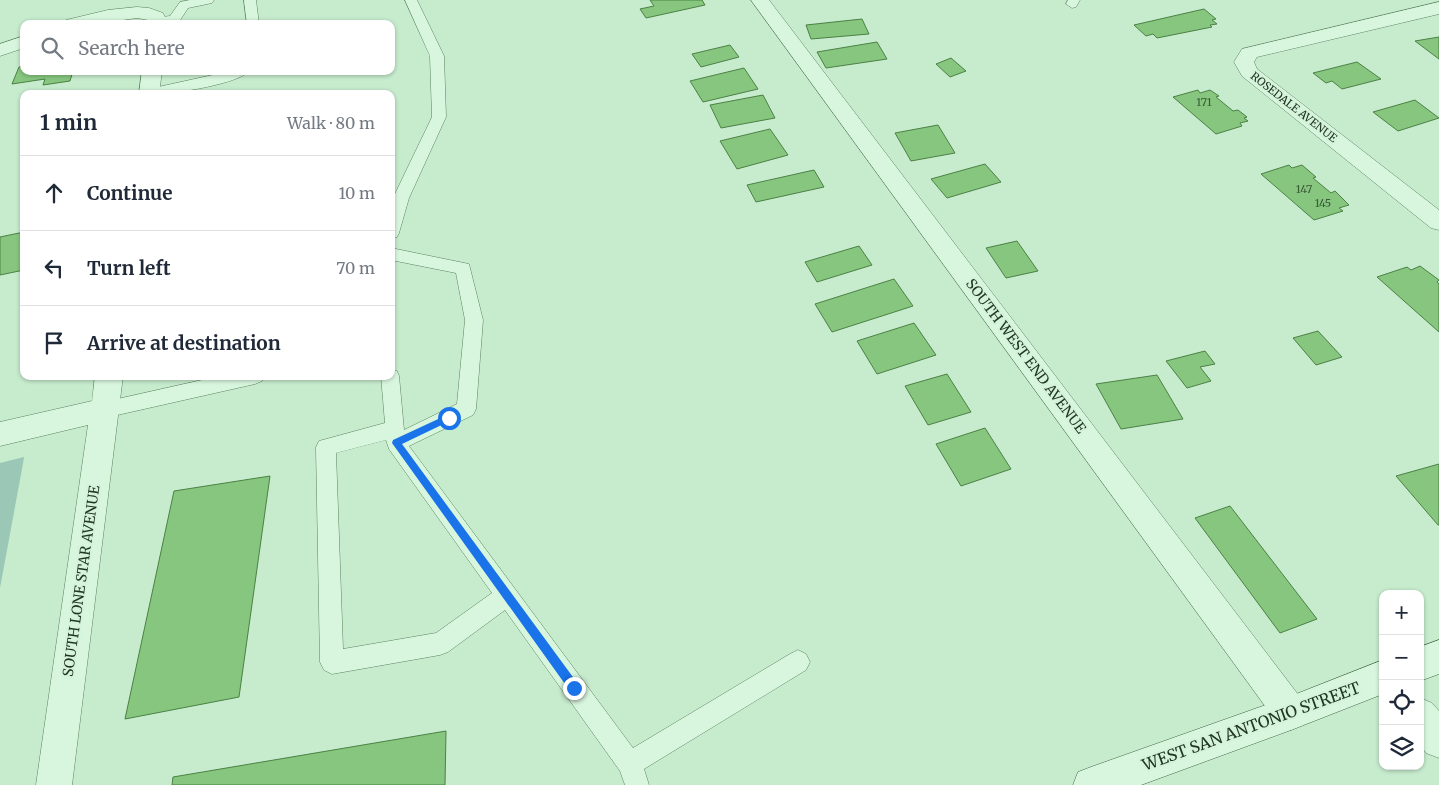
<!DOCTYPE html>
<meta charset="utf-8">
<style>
body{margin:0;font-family:Merriweather,serif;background:#f2f2f3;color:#1f2937}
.controls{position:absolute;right:15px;bottom:15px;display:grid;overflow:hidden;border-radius:10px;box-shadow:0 1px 4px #0004}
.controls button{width:45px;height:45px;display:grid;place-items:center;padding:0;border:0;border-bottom:1px solid #e0e1e3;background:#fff;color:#1f2937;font:25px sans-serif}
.stop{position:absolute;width:15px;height:15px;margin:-11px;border:4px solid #1a73e8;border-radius:50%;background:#fff}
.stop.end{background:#1a73e8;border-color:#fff;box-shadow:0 1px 5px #0008}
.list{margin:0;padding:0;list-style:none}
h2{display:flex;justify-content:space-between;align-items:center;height:65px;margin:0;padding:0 20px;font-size:21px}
h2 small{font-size:16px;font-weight:400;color:#747a83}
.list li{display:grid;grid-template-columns:32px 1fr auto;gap:15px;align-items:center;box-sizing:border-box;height:75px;padding:0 20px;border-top:1px solid #e0e1e3}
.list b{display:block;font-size:19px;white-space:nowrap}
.list em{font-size:16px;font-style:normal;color:#747a83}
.icon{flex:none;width:28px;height:28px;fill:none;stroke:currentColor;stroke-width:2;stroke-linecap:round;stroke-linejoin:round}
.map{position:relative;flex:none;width:1439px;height:785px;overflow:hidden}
.search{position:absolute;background:#fff;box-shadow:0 1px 4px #0004;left:20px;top:20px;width:375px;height:55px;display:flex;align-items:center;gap:12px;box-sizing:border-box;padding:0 18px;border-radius:10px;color:#747a83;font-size:19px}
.panel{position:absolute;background:#fff;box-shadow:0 1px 4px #0004;left:20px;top:90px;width:375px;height:290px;border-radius:10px}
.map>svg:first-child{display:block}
.green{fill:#9bc8b6}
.building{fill:#86c67f;stroke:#4c8145}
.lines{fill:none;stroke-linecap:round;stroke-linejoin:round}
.lane-casing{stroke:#5d845e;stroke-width:1}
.street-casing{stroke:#5d845e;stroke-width:1}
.secondary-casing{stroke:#416640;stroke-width:1}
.lane{fill:#d8f6de;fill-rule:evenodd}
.street{fill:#d8f6de;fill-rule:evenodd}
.secondary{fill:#d8f6de;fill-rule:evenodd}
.route{fill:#1a73e8}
.labels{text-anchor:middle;stroke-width:4.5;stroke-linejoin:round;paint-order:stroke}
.number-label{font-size:11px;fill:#3a5a38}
.far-street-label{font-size:11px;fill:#203620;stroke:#d5f3db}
.street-label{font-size:14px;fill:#203620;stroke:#d5f3db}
.near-street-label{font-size:16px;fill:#203620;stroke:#d5f3db}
</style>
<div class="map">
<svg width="1439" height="785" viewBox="0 0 1439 785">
<rect width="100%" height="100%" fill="#c6ebcd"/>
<path class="green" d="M24 457V458L0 588V463Z"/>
<g class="building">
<path d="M650 0H702L705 5 646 18 640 9 654 6Z"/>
<path d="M1204 9 1216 19 1212 20 1217 24 1210 25 1212 27 1157 38 1153 34 1146 36 1134 25Z"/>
<path d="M862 19 869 34 811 39 806 25Z"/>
<path d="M1439 37V59L1415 41Z"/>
<path d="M877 42 887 59 826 68 817 52Z"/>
<path d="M730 45 739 57 701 67 692 54Z"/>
<path d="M951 58 966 71 950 77 936 64Z"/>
<path d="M1357 62 1381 79 1342 89 1332 81 1326 83 1313 73Z"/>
<path d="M24 66V71H73L70 81 43 85 45 79 12 84 19 67Z"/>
<path d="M744 68 758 89 703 102 690 81Z"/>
<path d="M1198 90 1200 93 1210 90 1219 96 1216 97 1233 111 1238 110 1247 117 1244 118 1248 121 1240 123 1242 126 1216 134 1173 97Z"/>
<path d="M763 95 775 118 721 128 710 105Z"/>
<path d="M1415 100 1439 118 1398 131 1373 112Z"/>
<path d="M938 125 955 153 911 161 895 133Z"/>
<path d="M770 129 788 155 737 169 720 141Z"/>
<path d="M985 164 1001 182 947 198 931 179Z"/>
<path d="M1289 165 1292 168 1302 165 1316 177 1313 178 1331 193 1335 191 1349 205 1339 208 1343 211 1314 220 1261 174Z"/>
<path d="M814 170 824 187 756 202 747 185Z"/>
<path d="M24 232V270L0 275V237Z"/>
<path d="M1017 241 1038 271 1006 278 986 248Z"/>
<path d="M859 246 872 265 817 282 805 262Z"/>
<path d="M1420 266 1439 280 1437 282 1439 284V332L1377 277 1407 267 1411 270Z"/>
<path d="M894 279 913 306 832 332 815 304Z"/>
<path d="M914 323 936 355 877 374 857 341Z"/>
<path d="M1318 331 1342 357 1316 365 1293 338Z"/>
<path d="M1205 351 1215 364 1200 367 1211 381 1187 388 1166 361Z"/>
<path d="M947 374 971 412 928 425 905 386Z"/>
<path d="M1157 375 1183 419 1121 429 1096 384Z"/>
<path d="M985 428 1011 469 961 486 936 444Z"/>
<path d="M1439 464V525H1438L1396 476Z"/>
<path d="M270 476 239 697 125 719 174 491Z"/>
<path d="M1230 506 1317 619 1280 633 1195 518Z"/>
<path d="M446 731 445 785H172L173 777Z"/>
</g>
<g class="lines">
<defs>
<g id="lane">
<path d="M190 0H214L212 3 188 8 179 22 155 24 153 21 154 18 170 16 180 2Z"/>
<path d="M244 0H256L259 24H247Z"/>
<path d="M405 0H417L444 56 446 117 409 198 399 233 397 237 391 239V205L393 198 432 117 430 56Z"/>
<path d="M1068 0H1080L1076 7 1072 8 1066 4Z"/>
<path d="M231 71H249C238 85 159 97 142 93L144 90 149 89Z"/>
<path d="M391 248 469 264 483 320 476 409 473 415 409 446 633 748 790 654 798 650 806 654 810 662 806 670 644 769 649 785H625L620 771 505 610 448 652 440 655 332 674 324 670 320 662 316 447 319 441 385 423 381 376H391V369L397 371 399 376 404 430 457 404 465 320 456 273 391 260ZM386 440 389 449 492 593 436 633 343 649 336 453Z"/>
<path d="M220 376H264L262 381 255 384 104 418 97 416 94 410 97 404 104 402Z"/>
</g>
<g id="street">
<path d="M751 0H769L1303 701 1308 713 1303 725 1291 730 1279 725Z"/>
<path d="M1439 2V14L1257 57 1254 62 1257 69 1439 210V230L1431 228 1242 76 1234 62 1242 49Z"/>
<path d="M137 7 149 8 163 13 168 24H149L148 20 137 18 95 24H64L66 20 108 10Z"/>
<path d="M24 36V48L0 56V44Z"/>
<path d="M142 71H162L159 94H139Z"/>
<path d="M95 376H123L72 785H36L88 425 0 446V422L92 401Z"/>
<path d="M1420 698 1432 703 1439 711V758L1426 753 1420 744Z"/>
</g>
<g id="secondary">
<path d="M1439 640V674L1420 681V647Z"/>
<path d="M1383 660V694L1291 730 1141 785H1073L1078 772 1091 767 1291 696Z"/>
</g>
</defs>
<use href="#lane" class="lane-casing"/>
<use href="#street" class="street-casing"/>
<use href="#secondary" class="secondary-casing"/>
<use href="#lane" class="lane"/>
<use href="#street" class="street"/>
<use href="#secondary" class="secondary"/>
</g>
<path class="route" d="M449 414 453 418 452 420 402 444 578 684V691H570L392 443 393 440Z"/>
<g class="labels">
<g class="number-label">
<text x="1204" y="106">171</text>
<text x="1304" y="193">147</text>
<text x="1323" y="207">145</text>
</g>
<g class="far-street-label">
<text transform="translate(1294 107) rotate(38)" y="4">ROSEDALE AVENUE</text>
</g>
<g class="street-label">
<text transform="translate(1026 356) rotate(53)" y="5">SOUTH WEST END AVENUE</text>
<text transform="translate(81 581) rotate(-82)" y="5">SOUTH LONE STAR AVENUE</text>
</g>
<g class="near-street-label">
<text transform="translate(1251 726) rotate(-20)" y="6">WEST SAN ANTONIO STREET</text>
</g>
</g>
</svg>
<div class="controls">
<button>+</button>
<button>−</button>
<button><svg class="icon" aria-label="locate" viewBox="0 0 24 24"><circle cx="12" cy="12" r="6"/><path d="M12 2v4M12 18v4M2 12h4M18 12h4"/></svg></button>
<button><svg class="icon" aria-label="layers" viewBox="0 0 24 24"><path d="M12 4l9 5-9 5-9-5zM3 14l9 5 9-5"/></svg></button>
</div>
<div class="stop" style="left:449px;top:418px"></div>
<div class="stop end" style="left:574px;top:688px"></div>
<div class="search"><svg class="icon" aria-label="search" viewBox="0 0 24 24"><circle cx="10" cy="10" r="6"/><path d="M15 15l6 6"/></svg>Search here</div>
<section class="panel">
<h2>1 min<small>Walk · 80 m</small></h2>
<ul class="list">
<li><svg class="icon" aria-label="ahead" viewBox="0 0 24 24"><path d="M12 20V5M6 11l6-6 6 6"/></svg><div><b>Continue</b></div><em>10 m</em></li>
<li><svg class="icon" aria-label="left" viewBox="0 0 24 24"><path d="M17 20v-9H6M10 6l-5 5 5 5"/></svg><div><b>Turn left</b></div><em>70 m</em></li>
<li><svg class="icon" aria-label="arrive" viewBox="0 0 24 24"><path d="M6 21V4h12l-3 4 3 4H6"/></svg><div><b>Arrive at destination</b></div></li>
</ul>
</section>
</div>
